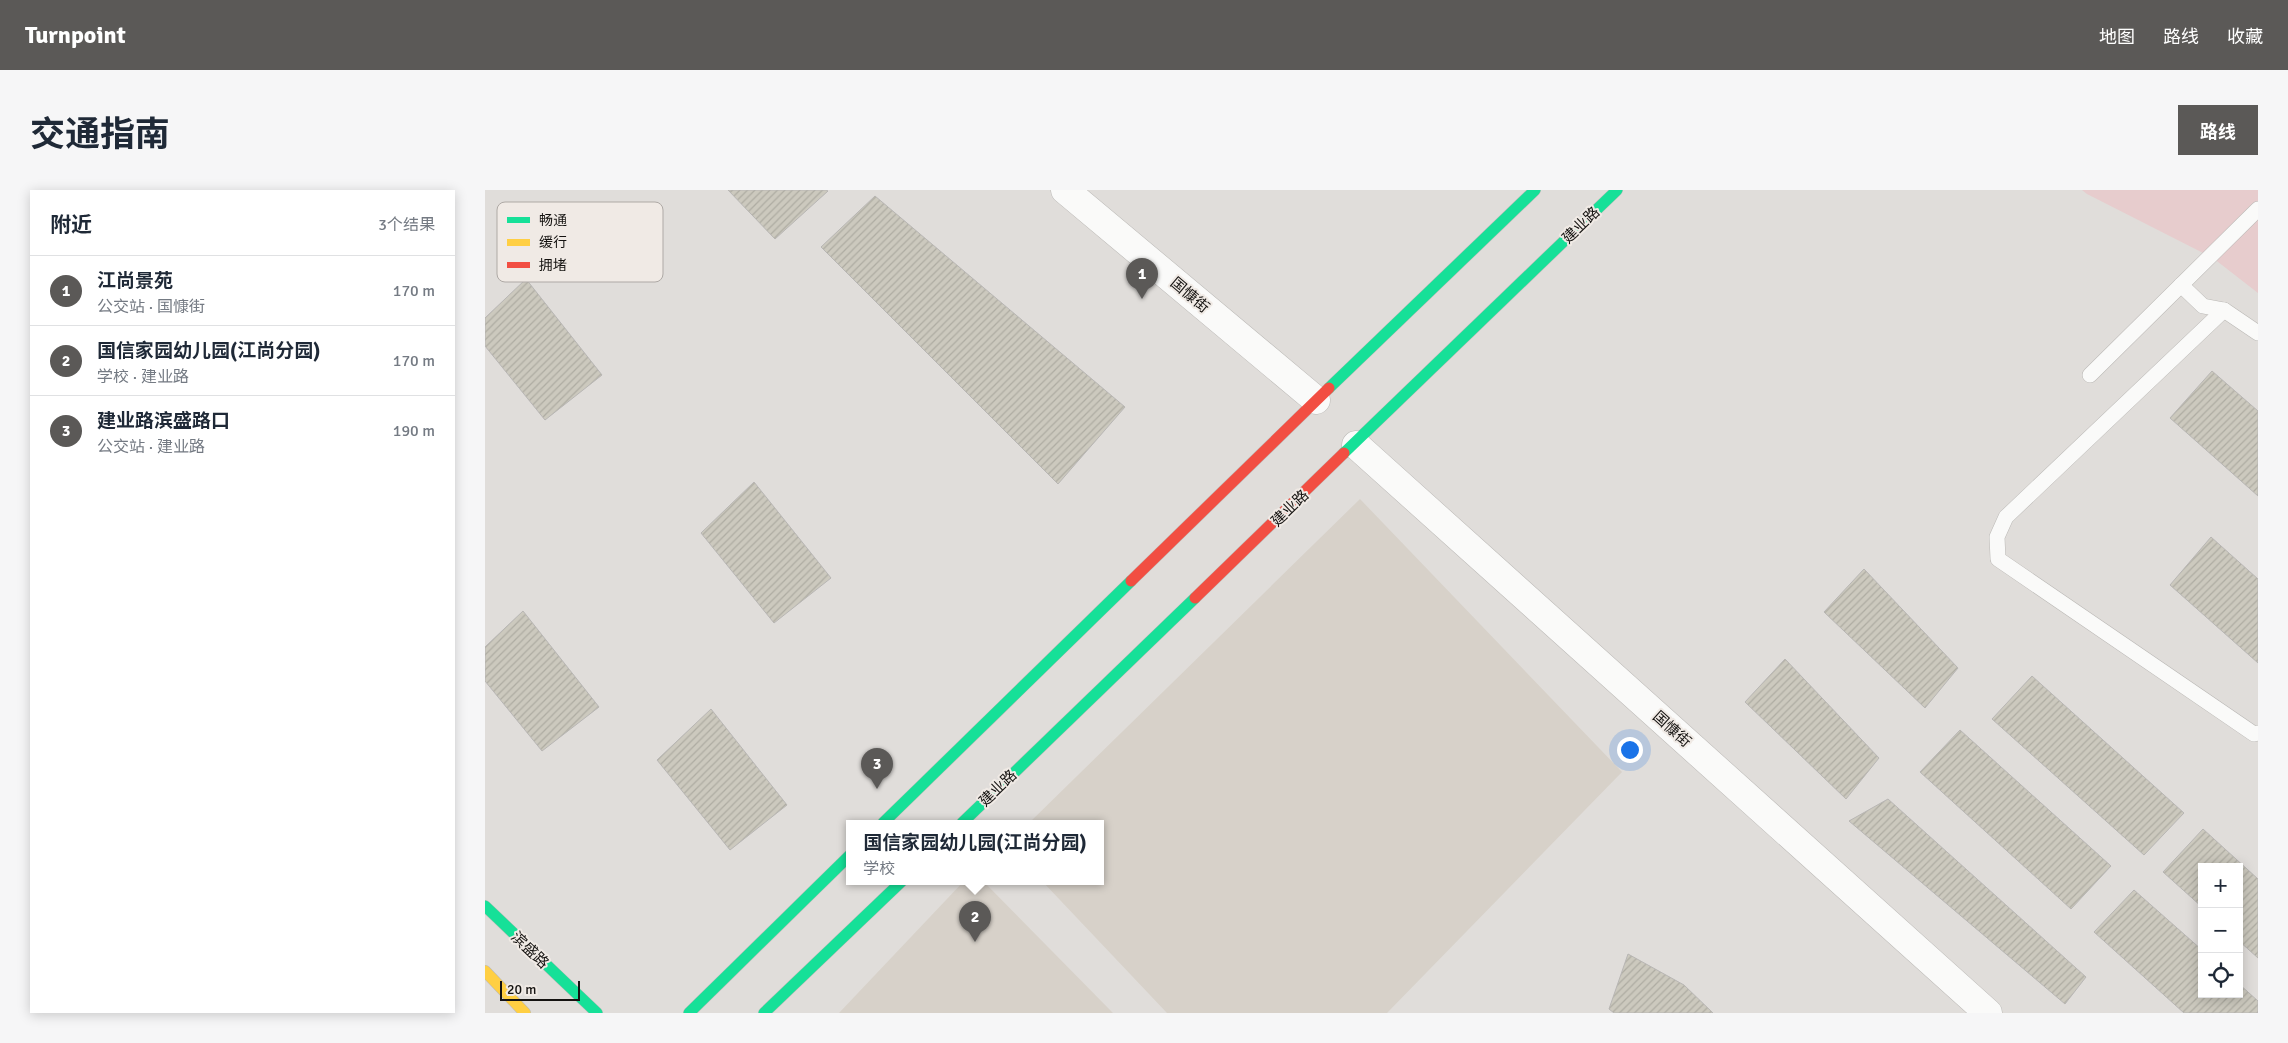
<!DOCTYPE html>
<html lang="zh">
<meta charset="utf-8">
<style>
body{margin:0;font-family:Signika,"Noto Sans SC",sans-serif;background:#f6f6f7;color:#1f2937}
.controls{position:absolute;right:15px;bottom:15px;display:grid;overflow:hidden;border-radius:0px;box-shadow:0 2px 12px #0003}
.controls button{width:45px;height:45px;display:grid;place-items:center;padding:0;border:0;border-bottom:1px solid #e0e1e3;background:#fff;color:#1f2937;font:25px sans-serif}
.scale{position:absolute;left:15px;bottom:12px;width:80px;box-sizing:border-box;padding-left:5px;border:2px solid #141210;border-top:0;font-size:14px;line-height:18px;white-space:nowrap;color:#141210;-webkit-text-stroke:4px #f0eae5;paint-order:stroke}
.you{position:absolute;left:1144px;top:559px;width:18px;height:18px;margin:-12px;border:4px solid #fff;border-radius:50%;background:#1a73e8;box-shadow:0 0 0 8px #1a73e833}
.badge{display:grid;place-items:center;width:32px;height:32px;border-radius:50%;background:#5b5957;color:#fff;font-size:16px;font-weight:700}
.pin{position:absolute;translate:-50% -41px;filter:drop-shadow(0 1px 2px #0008)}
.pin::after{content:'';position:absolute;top:26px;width:18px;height:15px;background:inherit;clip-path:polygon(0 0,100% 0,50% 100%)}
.popup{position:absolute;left:361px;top:630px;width:258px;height:65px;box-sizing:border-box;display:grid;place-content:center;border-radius:0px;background:#fff;filter:drop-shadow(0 1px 4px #0005);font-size:16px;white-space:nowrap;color:#747a83}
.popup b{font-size:19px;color:#1f2937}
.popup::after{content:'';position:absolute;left:50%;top:100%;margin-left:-10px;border:10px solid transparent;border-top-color:#fff}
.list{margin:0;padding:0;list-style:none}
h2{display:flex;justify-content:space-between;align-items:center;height:65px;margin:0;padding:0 20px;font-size:21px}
h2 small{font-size:16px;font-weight:400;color:#747a83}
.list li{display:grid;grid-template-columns:32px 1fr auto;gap:15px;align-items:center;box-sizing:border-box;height:70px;padding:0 20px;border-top:1px solid #e0e1e3}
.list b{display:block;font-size:19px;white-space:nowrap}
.list p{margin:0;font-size:16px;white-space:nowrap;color:#747a83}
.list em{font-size:16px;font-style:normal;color:#747a83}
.icon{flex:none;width:28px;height:28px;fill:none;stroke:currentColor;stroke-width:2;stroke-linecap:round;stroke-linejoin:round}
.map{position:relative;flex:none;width:1773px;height:823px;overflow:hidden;border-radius:0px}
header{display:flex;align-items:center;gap:30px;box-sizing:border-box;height:70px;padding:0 25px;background:#5b5957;color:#fff}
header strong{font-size:24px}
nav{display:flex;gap:28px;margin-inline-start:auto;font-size:18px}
.intro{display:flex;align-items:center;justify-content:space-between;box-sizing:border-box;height:120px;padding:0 30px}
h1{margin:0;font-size:35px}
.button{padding:12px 22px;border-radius:0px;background:#5b5957;color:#fff;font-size:18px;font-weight:700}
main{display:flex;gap:30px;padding:0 30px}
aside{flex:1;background:#fff;border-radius:0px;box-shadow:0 2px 12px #0003}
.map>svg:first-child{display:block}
.built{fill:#d7d1c9}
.green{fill:#e7cccd}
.building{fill:url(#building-hatch);stroke:#b8b6b4}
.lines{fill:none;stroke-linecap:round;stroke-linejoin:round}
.lane-casing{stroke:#bbb9b6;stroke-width:16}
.street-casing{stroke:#bbb9b6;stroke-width:29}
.fast-casing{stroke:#bbb9b6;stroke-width:12}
.slow-casing{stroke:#bbb9b6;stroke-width:12}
.jam-casing{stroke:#bbb9b6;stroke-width:12}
.lane{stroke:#fafaf9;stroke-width:15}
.street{stroke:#fafaf9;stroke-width:28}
.fast{stroke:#16e098;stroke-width:11}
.slow{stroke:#ffcf43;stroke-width:11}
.jam{stroke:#f24e42;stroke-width:11}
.labels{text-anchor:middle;stroke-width:4;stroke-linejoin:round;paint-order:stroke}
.street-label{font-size:15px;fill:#141210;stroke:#f0eae5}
.key{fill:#f0eae5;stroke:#aea9a5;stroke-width:1}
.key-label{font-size:14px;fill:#141210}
</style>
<header>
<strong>Turnpoint</strong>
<nav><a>地图</a><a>路线</a><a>收藏</a></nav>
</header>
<div class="intro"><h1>交通指南</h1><a class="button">路线</a></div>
<main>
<aside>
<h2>附近<small>3个结果</small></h2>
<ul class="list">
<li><span class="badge">1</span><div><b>江尚景苑</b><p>公交站 · 国慷街</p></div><em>170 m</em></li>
<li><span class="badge">2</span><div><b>国信家园幼儿园(江尚分园)</b><p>学校 · 建业路</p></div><em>170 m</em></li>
<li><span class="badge">3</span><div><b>建业路滨盛路口</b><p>公交站 · 建业路</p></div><em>190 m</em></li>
</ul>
</aside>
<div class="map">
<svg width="1773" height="823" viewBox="0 0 1773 823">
<defs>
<pattern id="building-hatch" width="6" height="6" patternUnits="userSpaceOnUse" patternTransform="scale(1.25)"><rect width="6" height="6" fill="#ccc9be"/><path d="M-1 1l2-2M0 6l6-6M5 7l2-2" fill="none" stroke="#aeaca2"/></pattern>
</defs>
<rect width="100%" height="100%" fill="#e0ddda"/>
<g class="built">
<path d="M875 309 1137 582 902 823H682L557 691H615V633H544Z"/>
<path d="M479 691H498L628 823H354Z"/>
</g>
<path class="green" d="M1597 0H1773V103L1728 68 1602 4Z"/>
<g class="building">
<path d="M243 0H341L343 1 290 49Z"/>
<path d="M390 6 640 217 573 294 336 57Z"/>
<path d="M41 89 117 185 60 230 0 156V128Z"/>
<path d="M1727 181 1773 221V306L1685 228Z"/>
<path d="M269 292 346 388 289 433 216 343Z"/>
<path d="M1726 347 1773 389V473L1685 395Z"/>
<path d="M1379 379 1473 478 1440 518 1339 422Z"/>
<path d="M38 421 114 517 57 561 0 491V457Z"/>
<path d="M1300 469 1394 568 1361 609 1260 512Z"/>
<path d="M1547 486 1699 623 1659 665 1507 529Z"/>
<path d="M226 519 302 615 245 660 172 570Z"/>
<path d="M1475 540 1626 676 1586 719 1435 582Z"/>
<path d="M1403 609 1601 787 1580 814 1364 631Z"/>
<path d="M1718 639 1773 689V768L1754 751V677H1717V717L1678 682Z"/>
<path d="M1649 700 1717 760V804H1754V794L1773 811V823H1699L1609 742Z"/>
<path d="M1143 764 1199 795 1228 823H1129L1124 819Z"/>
</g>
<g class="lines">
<defs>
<g id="lane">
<path d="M1696 95 1718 116 1739 120 1773 143"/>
<path d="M1739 120 1521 327 1512 347 1513 369 1769 544 1773 543"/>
<path d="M1605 185 1773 19"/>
</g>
<g id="street">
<path d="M580 0 831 210"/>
<path d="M871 255 1503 823"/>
</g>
<g id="fast">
<path d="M844 198 1050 0"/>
<path d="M859 263 1132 0"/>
<path d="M398 633 646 391"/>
<path d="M477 633 710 408"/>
<path d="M0 716 112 823"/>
<path d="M204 823 365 665"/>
<path d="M279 823 417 691"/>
</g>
<path id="slow" d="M0 781 40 823"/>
<g id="jam">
<path d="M646 391 844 198"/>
<path d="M710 408 859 263"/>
</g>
</defs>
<use href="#lane" class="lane-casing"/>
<use href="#street" class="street-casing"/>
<use href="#fast" class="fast-casing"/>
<use href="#slow" class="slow-casing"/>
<use href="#jam" class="jam-casing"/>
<use href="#lane" class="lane"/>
<use href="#street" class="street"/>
<use href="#fast" class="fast"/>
<use href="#slow" class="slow"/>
<use href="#jam" class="jam"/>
</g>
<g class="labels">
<g class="street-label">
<text transform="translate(1096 35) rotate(-44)" y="5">建业路</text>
<text transform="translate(705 105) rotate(40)" y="5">国慷街</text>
<text transform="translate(805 318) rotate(-44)" y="5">建业路</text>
<text transform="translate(1187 539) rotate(42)" y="5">国慷街</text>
<text transform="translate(513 598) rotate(-44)" y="5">建业路</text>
<text transform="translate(45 760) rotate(44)" y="5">滨盛路</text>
</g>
</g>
<rect x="12" y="12" width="166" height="80" rx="8" class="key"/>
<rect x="22" y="27" width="23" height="6" fill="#16e098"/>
<rect x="22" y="49" width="23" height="7" fill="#ffcf43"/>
<rect x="22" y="72" width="23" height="6" fill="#f24e42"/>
<g class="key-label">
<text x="54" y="35">畅通</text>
<text x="54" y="57">缓行</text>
<text x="54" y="80">拥堵</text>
</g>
</svg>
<div class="controls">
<button>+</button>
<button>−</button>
<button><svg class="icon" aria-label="locate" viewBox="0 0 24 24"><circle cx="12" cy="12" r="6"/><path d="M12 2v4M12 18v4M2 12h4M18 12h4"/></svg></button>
</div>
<div class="scale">20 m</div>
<div class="you"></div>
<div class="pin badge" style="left:657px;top:109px">1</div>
<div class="pin badge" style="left:490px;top:752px">2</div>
<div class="popup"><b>国信家园幼儿园(江尚分园)</b>学校</div>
<div class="pin badge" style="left:392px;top:599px">3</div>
</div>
</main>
